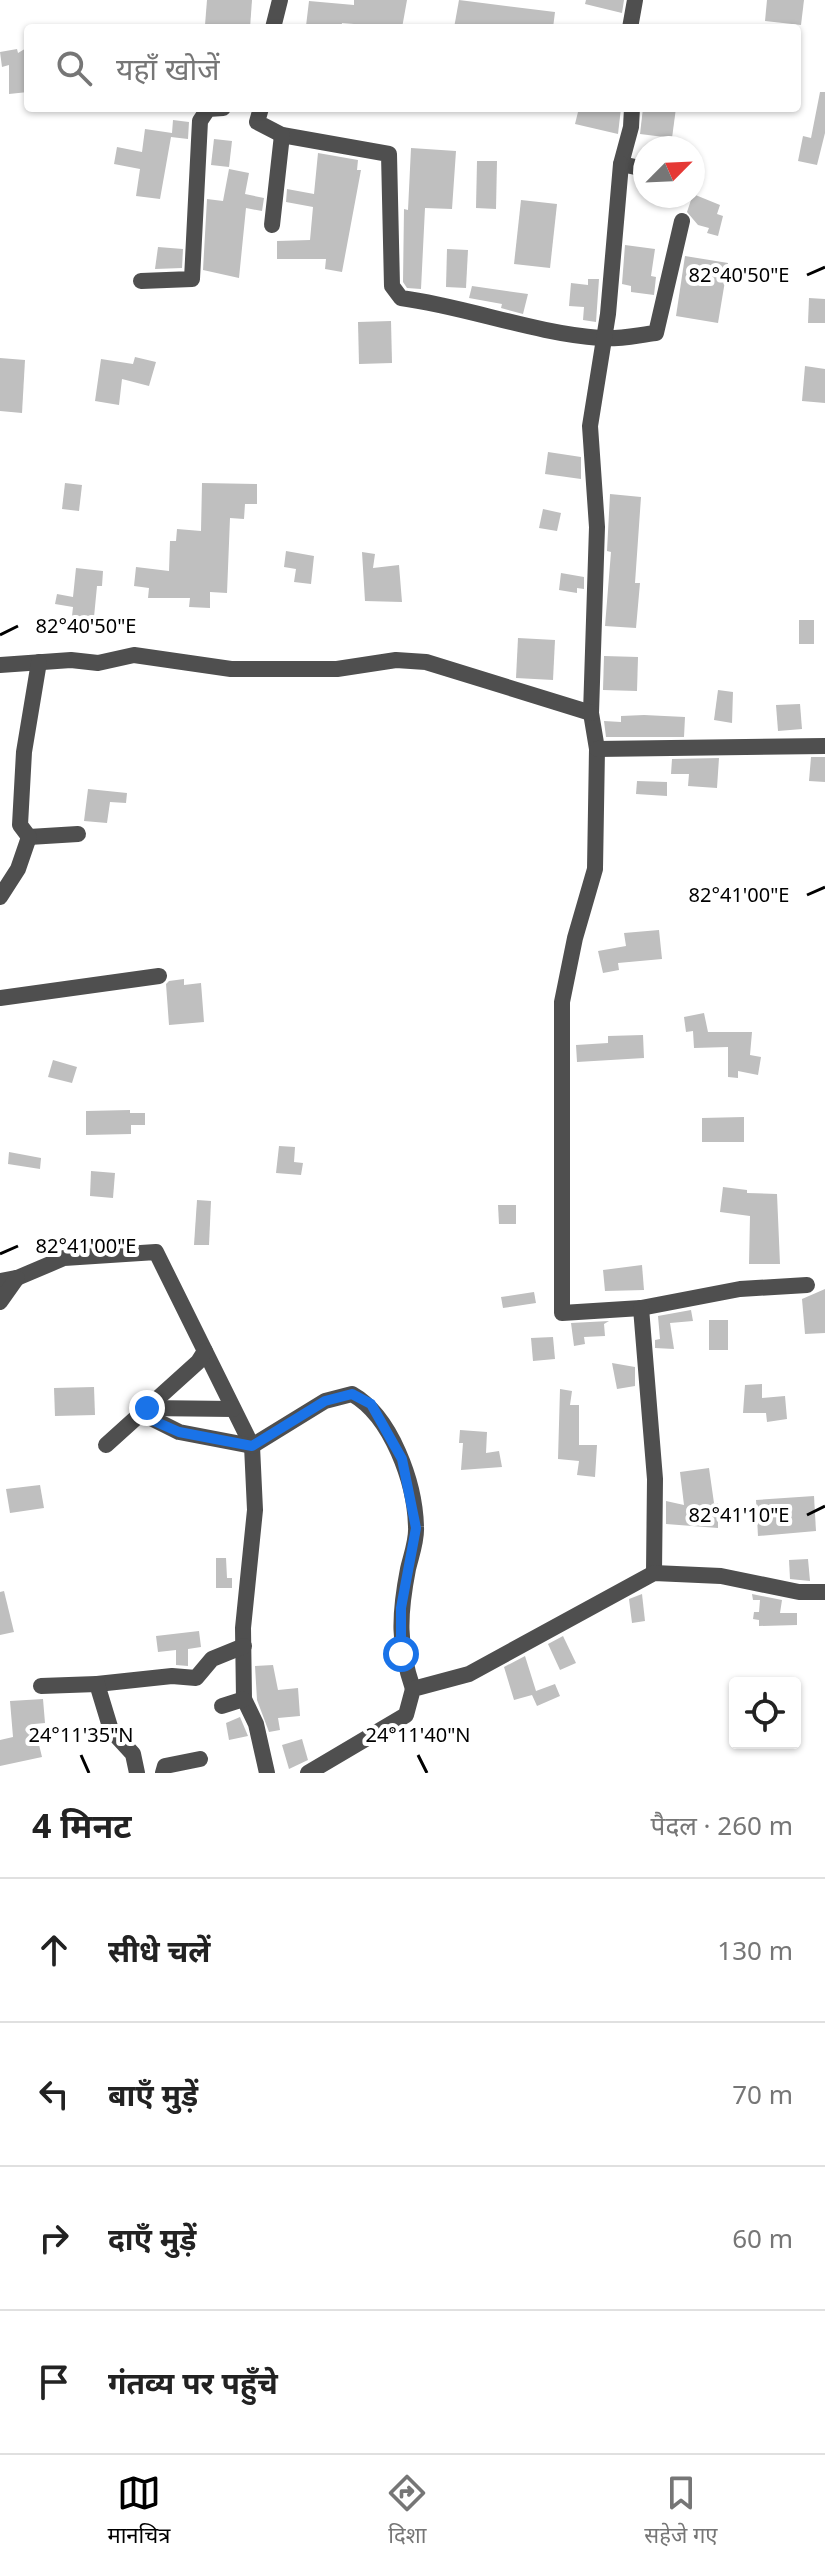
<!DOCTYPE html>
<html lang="hi">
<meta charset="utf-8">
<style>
body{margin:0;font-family:"Noto Sans","Noto Sans Devanagari",sans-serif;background:#f6f6f6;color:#222}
.controls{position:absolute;right:24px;bottom:24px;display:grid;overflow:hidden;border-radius:8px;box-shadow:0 2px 6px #0004}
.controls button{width:72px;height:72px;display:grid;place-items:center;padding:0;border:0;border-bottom:2px solid #e0e0e0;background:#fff;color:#222;font:40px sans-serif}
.compass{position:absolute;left:633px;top:136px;width:72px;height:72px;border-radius:50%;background:#fff;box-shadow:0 2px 6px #0004;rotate:66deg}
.stop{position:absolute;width:24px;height:24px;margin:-18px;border:6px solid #1a73e8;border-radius:50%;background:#fff}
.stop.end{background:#1a73e8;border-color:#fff;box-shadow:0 2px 8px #0008}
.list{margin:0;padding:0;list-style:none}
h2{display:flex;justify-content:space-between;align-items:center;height:104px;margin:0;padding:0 32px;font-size:34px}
h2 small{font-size:26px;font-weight:400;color:#767676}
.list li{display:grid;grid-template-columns:52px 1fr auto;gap:24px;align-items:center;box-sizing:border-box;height:144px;padding:0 32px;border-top:2px solid #e0e0e0}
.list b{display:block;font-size:30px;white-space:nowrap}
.list em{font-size:26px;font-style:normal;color:#767676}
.icon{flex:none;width:44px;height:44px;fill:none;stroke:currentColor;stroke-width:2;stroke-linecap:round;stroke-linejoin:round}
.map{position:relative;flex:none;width:825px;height:1773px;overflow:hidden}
.search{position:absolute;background:#fff;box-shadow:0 2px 6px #0004;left:24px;right:24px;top:24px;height:88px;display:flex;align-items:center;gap:20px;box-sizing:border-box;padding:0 28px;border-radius:8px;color:#767676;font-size:30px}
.sheet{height:680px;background:#fff}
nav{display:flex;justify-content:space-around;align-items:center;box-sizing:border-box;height:112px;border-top:2px solid #e0e0e0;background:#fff;font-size:22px;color:#767676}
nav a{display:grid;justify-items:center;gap:4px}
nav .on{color:#000}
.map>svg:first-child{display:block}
.building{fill:#bfbfbf}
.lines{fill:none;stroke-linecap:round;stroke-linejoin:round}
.street{stroke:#4f4f4f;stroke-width:16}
.route{stroke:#1a73e8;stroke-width:10}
.ticks{fill:none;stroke:#000;stroke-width:3}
.ticks-label{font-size:20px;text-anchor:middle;fill:#000;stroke:#fff;stroke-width:8;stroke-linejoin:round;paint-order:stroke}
</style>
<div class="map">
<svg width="825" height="1773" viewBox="0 0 825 1773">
<rect width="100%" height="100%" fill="#fff"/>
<g class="building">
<path d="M207 0H252L250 28 205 25Z"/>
<path d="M354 0H407L402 28 342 23 341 28 306 26 309 1 354 5Z"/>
<path d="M459 0 555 12 553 28H454Z"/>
<path d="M586 0H624L622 13 585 4Z"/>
<path d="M767 0H804L801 25 765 21Z"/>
<path d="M28 47V92L9 94V65L2 67 0 52 17 49 18 53Z"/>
<path d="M820 92H825V133L817 165 798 161 803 136 811 138Z"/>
<path d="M579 108H621L618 134 575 124Z"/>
<path d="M643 108H676L672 138 640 134Z"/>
<path d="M173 120 189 122 188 139 171 137 160 199 136 196 140 169 114 164 117 147 142 152 145 129 172 133Z"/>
<path d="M214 139 232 141 229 167 211 165Z"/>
<path d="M411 148 456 151 452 209 425 208 421 289 407 288 403 282 404 209 408 210Z"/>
<path d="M318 153 358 160 357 170H361L342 272 325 269 326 259H277V241L310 240 313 207 286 202 287 189 314 194Z"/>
<path d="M477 161H497L496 209 476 208Z"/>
<path d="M229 169 249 173 245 194 264 198 262 211 246 208 239 278 203 270 207 199 223 201Z"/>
<path d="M693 194 720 205 717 214 723 216 718 236 707 233 709 228 698 225 687 212Z"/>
<path d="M521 200 557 204 550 268 514 264Z"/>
<path d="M625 245 655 249 651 276 656 277 654 295 631 292V286L622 284Z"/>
<path d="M158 247 183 249 182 268 155 269Z"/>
<path d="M447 249 468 250 466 288 446 287Z"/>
<path d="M685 256 728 263 718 323 676 316Z"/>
<path d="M588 279H599L596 322 583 320 584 307 569 306 571 283 588 285Z"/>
<path d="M472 286 528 294 523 314 501 308 502 304 469 298Z"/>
<path d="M809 298 825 299V323H808Z"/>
<path d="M391 321 392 363 359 364 358 322Z"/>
<path d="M135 357 156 362 149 386 122 379 119 405 95 401 101 359 133 364Z"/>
<path d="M0 358 25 360 22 413 0 411Z"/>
<path d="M805 366 825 369V403L802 401Z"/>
<path d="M548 452 581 457V479L545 474Z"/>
<path d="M65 483 82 485 79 511 62 509Z"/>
<path d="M202 483 257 484V504H245L244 519 230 518 227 593 210 592V608L189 607 190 598H148L149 588 134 586 136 567 169 571 170 541H176L177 529 201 531Z"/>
<path d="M610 494 641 497 635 583H640L636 628 605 626 611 552 607 551Z"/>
<path d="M543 509 561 513 557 531 539 528Z"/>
<path d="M286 551 314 556 311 584 294 582 296 569 284 567Z"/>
<path d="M362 552 375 554 373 568 399 565 402 602 365 601Z"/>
<path d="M76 568 103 571 102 586H97L94 617 72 616 73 607 55 604 57 594 73 597Z"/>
<path d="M561 573 584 577V589L577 588V593L559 590Z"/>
<rect x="799" y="620" width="15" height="24"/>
<path d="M518 638 555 640 553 680 516 678Z"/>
<path d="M604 656 638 657 637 691 603 690Z"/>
<path d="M718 690 733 692 732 723 714 720Z"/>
<path d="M800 704 802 729 778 731 776 705Z"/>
<path d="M644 715 685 717 684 737H606L604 721 621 722V716Z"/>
<path d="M811 757H825V782L809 781Z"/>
<path d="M719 758 717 788 688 786 689 774H671L672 759Z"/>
<path d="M637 781 667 782V796L636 794Z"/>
<path d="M88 789 127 793 126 803 110 802 107 823 84 821Z"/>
<path d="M659 930 662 959 618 963 619 970 603 973 598 951 626 946 624 933Z"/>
<path d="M184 979V985L201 983 204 1022 169 1025 166 984 169 981Z"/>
<path d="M704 1013 708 1032H752L750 1055 761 1057 758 1075 738 1071V1078L728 1077V1047L694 1048 693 1031 686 1032 684 1017Z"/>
<path d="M643 1035 644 1058 577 1062 576 1045 608 1043V1036Z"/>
<path d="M53 1060 77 1067 72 1083 48 1077Z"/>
<path d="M130 1110V1113H145V1125H131V1134L86 1135V1111Z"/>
<path d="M744 1117V1142H702V1118Z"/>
<path d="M279 1146 295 1147 294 1162 303 1163 301 1175 276 1173Z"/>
<path d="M9 1152 41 1158 40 1169 8 1164Z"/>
<path d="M91 1171 115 1173 113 1198 90 1196Z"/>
<path d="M723 1187 747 1190V1193L777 1194 780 1264H749L750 1216 720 1212Z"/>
<path d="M197 1200 211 1201 209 1245H194Z"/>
<path d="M498 1205H516V1224H499Z"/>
<path d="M642 1265 644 1290 605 1291 603 1270Z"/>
<path d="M825 1289V1333L805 1334 802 1299Z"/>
<path d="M534 1292 536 1303 503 1308 501 1297Z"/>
<path d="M691 1310 693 1321 670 1323 674 1349 655 1348V1340L660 1339 658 1316Z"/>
<rect x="709" y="1320" width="19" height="30"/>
<path d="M609 1321 604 1324 605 1336 584 1337 585 1344 574 1346 571 1323Z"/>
<path d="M553 1337 555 1359 533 1361 531 1338Z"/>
<path d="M612 1363 635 1367V1386L617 1389Z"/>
<path d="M762 1384V1398L785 1396 787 1419 767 1422 766 1413H743L745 1385Z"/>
<path d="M94 1387 95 1415 55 1416 54 1388Z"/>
<path d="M560 1389 572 1391 570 1405H579V1445H597L595 1477 577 1475 579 1461 558 1459Z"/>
<path d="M460 1430 487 1432 486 1453 499 1451 502 1467 461 1470 463 1443H459Z"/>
<path d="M709 1468 714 1503H718V1528L666 1524V1501L684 1505 680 1472Z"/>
<path d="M40 1485 44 1508 10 1513 6 1489Z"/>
<path d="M814 1496 816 1531 758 1536 756 1500Z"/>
<path d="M216 1558H226L227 1578H232V1588H216Z"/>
<path d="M808 1559 810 1581 790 1579 789 1560Z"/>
<path d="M4 1591 14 1632 0 1635V1592Z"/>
<path d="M642 1594 645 1621 632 1623 629 1599Z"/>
<path d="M752 1594 782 1600 780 1613H797V1625L759 1626V1620L753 1619 754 1612H759L760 1600H753Z"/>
<path d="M199 1631 201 1647 188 1649V1666L176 1665V1650L158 1652 156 1636Z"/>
<path d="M563 1636 576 1663 560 1670 548 1644Z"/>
<path d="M525 1656 536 1691 555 1684 560 1696 537 1706 532 1695 514 1700 504 1667Z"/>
<path d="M273 1665 278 1690 298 1688 300 1716 278 1718 280 1730 269 1732 257 1700 255 1666Z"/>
<path d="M43 1699 45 1723 34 1724 42 1757 0 1766V1740L13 1737 10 1701Z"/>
<path d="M240 1717 248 1736 229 1740 226 1723Z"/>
<path d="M302 1739 308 1760 289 1769 282 1745Z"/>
</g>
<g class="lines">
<g class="street">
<path d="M273 28 280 0"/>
<path d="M630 28 635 0"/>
<path d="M261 108 257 122 282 135 389 154 392 286 401 298C468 307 533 333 600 338 618 340 638 335 656 333L682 221"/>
<path d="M632 108 631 127 621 164 645 169"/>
<path d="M621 164 608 314 590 426 597 527 591 713 597 749 595 869 575 938 562 1002V1313L641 1308 740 1289 807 1285"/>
<path d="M272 225 282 135"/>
<path d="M141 281 192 279 200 121 208 109 223 108"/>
<path d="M0 665 71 660 98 663 134 655 231 669H337L396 660 426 662 591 713"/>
<path d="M597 749 825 746"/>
<path d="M29 837 78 834"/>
<path d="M0 897 18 869 29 837 20 825 24 752 39 662"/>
<path d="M0 998 159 976"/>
<path d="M0 1281 17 1278 64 1258 156 1252 252 1446 255 1510 243 1628 244 1699 256 1724 267 1773"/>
<path d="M0 1302 17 1278"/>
<path d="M641 1308 655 1479 654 1573"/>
<path d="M147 1408 233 1409"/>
<path d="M141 1413 179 1432 252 1446 325 1401 352 1394C391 1416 415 1482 416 1527 417 1540 411 1556 408 1569 399 1615 398 1645 413 1689"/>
<path d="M106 1445 198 1362 205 1351"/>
<path d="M97 1684 172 1676 196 1678 212 1659 244 1646"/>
<path d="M41 1686 97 1684 111 1730 133 1754 137 1773"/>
<path d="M222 1706 244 1699"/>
<path d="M163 1773 165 1766 200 1759"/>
<path d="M308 1773 406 1715 413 1689 469 1674 654 1573 721 1576 799 1592H825"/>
</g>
</g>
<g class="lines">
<path class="route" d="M147 1408 141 1413 145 1417 179 1432 252 1446 325 1401 352 1394 371 1404 402 1459 416 1528 401 1608V1654"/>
</g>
<path class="ticks" d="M807 275 825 267M0 635 18 626M807 895 825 887M0 1254 18 1246M807 1515 825 1506M81 1755 89 1773M418 1755 427 1773"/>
<g class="ticks-label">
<text x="739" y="282">82°40'50"E</text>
<text x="86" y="633">82°40'50"E</text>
<text x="739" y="902">82°41'00"E</text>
<text x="86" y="1253">82°41'00"E</text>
<text x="739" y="1522">82°41'10"E</text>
<text x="81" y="1742">24°11'35"N</text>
<text x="418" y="1742">24°11'40"N</text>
</g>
</svg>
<div class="controls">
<button><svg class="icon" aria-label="locate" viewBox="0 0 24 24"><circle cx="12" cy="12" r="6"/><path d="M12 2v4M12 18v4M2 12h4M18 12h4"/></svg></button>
</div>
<svg class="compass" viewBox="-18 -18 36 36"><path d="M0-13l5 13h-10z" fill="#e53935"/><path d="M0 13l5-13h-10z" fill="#767676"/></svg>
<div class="stop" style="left:401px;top:1654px"></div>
<div class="stop end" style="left:147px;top:1408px"></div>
<div class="search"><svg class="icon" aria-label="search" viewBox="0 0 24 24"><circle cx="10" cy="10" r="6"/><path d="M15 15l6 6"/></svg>यहाँ खोजें</div>
</div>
<section class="sheet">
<h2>4 मिनट<small>पैदल · 260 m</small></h2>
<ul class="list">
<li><svg class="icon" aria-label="ahead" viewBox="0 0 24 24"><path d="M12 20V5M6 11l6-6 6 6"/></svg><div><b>सीधे चलें</b></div><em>130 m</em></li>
<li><svg class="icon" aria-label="left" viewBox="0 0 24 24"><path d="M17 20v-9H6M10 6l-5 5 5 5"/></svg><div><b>बाएँ मुड़ें</b></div><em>70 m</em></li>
<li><svg class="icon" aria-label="right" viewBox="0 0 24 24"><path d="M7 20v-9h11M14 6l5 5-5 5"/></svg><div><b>दाएँ मुड़ें</b></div><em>60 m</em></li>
<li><svg class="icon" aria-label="arrive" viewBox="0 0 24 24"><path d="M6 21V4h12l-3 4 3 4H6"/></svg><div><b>गंतव्य पर पहुँचे</b></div></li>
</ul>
</section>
<nav>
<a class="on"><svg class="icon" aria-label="map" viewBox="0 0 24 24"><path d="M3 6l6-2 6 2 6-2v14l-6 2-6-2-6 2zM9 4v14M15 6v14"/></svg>मानचित्र</a>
<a><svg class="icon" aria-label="directions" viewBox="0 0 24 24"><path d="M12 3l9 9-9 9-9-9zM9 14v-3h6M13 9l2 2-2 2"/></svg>दिशा</a>
<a><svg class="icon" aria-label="saved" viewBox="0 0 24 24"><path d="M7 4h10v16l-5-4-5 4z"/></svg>सहेजे गए</a>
</nav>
